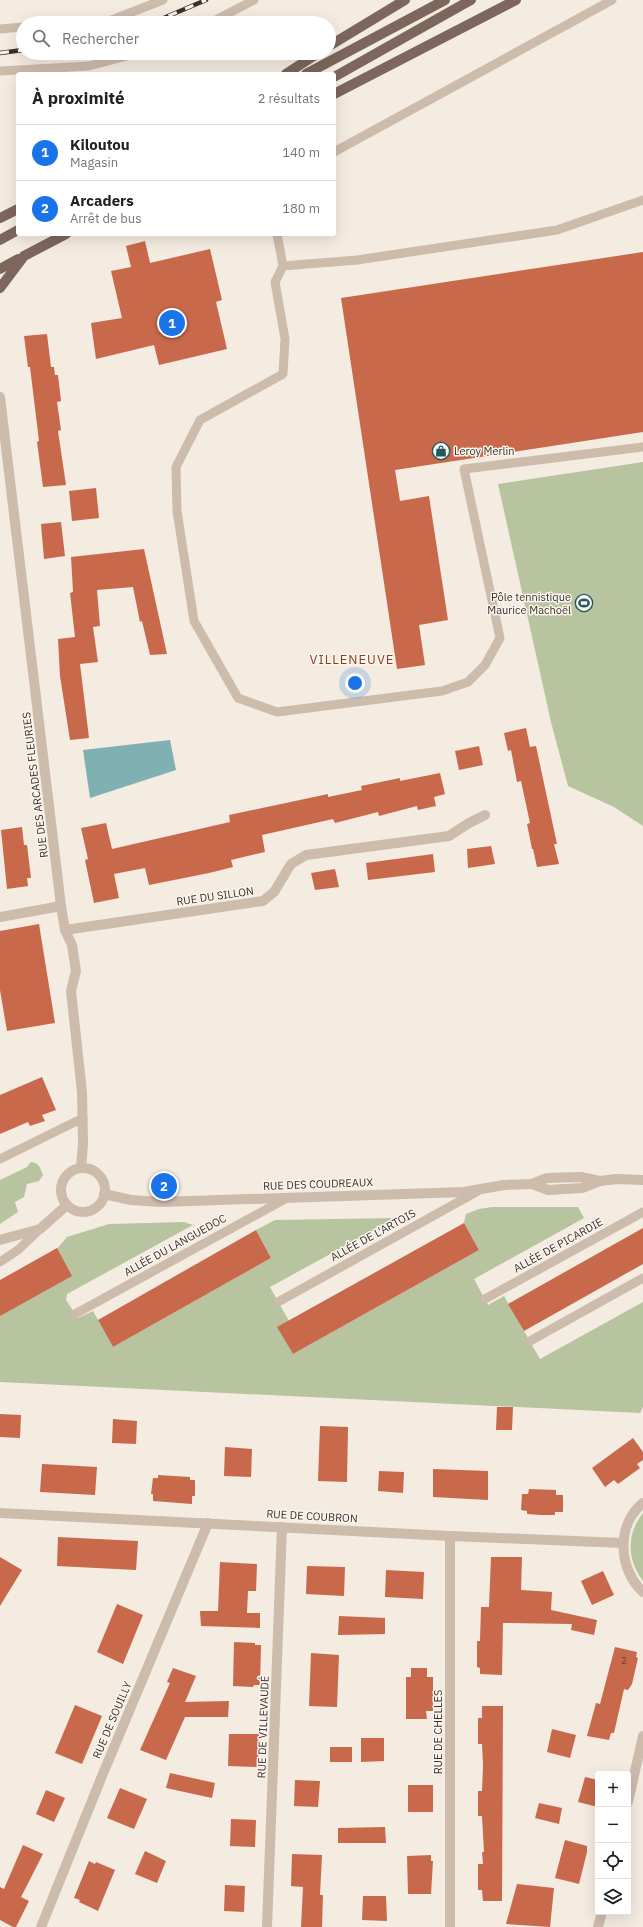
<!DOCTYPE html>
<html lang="fr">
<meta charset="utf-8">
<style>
body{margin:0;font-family:"IBM Plex Sans",sans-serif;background:#f2f2f2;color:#202124}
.controls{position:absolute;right:12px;bottom:12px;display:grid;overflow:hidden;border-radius:4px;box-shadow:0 4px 16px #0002}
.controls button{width:36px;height:36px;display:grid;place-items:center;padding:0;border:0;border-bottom:1px solid #e0e0e0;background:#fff;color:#202124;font:20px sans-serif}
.you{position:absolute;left:355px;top:683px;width:14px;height:14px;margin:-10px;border:3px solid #fff;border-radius:50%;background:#1a73e8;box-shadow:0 0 0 6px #1a73e833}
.badge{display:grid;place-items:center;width:26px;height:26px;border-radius:50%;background:#1a73e8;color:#fff;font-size:13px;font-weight:700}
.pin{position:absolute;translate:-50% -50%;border:2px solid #fff;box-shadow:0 1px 4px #0006}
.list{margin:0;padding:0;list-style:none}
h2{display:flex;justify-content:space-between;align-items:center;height:52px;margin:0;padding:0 16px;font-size:17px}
h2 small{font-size:13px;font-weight:400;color:#757577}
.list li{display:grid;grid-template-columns:26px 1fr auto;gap:12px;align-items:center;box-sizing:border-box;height:56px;padding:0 16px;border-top:1px solid #e0e0e0}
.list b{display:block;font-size:15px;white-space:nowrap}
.list p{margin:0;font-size:13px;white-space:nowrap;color:#757577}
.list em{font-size:13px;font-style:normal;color:#757577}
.icon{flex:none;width:22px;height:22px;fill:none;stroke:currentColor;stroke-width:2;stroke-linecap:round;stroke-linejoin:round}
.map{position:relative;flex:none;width:643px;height:1927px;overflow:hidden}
.search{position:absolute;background:#fff;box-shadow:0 4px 16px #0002;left:16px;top:16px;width:320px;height:44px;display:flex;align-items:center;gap:10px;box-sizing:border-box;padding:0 14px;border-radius:22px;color:#757577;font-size:15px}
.panel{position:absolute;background:#fff;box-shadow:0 4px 16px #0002;left:16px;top:72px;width:320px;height:164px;border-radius:4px}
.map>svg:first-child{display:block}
.green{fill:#b8c4a0}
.water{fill:#7fb0b2}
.building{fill:#c8694b}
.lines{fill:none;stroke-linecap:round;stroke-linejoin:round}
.lane{stroke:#cdbbac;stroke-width:9}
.street{stroke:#cdbbac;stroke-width:10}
.primary{stroke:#7d675c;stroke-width:10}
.rail-casing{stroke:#3b302b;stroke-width:4.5}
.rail{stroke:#fbf5ee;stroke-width:3;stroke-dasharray:9;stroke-linecap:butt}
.labels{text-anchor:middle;stroke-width:3;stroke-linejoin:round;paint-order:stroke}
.number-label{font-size:9px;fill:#5e3e33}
.poi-label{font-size:11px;fill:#3b302b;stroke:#fbf5ee;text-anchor:start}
.street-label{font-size:11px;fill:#3b302b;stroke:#fbf5ee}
.quarter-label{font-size:13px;letter-spacing:1px;fill:#8c3b22;stroke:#fbf5ee}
</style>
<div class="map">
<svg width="643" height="1927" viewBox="0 0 643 1927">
<rect width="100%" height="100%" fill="#f4ebe1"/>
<g class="green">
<path d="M643 462V826L614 807 568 786 551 722 498 484Z"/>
<path d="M31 1162C39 1163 40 1167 43 1175L39 1181 27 1184 24 1197 15 1202 18 1212 0 1224V1180L27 1167Z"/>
<path d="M492 1207H578L584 1218 474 1279 488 1305 504 1296 540 1359 643 1302V1407L640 1413 0 1382V1316L67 1237 109 1224 184 1222 193 1225 67 1294 66 1300 78 1318 93 1311 113 1347 271 1258 256 1230 275 1220 396 1218 270 1287 289 1321 278 1327 293 1354 479 1250 464 1223 466 1214 479 1209Z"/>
<path d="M643 1513V1581C627 1560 626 1534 643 1513Z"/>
</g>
<path class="water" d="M170 740 176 770 90 798 83 750Z"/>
<g class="building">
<path d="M145 241 150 263 210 249 222 300 216 302 227 349 159 365 154 345 96 359 91 323 122 318 111 271 131 267 126 246Z"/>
<path d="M643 252V432L395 470 400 501 429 496 448 620 419 625 425 665 397 669 341 298Z"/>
<path d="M47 334 51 367H54L55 375H58L61 401 57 402 61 430 58 431 66 485 43 487 37 442 39 441 30 367H28L24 336Z"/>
<path d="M96 488 99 518 72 521 69 491Z"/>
<path d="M61 522 65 556 44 559 41 524Z"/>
<path d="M144 549 167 654 150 655 142 621 140 622 133 587 97 590 100 626 93 627 98 662 80 664 89 738 70 740 60 676 58 639 75 637 70 593 73 592 71 557Z"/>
<path d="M526 728 530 747 536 746 557 844H554L559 864 537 867 533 849H532L527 824 530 823 521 781 517 782 511 750 508 751 504 733Z"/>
<path d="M479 746 483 765 459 770 455 751Z"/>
<path d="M440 773 445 794 434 797 436 806 418 810 417 806 379 816 378 812 335 823 333 819 262 835 265 852 231 860 233 867 209 873 149 885 145 868 114 874 119 898 94 903 85 860 88 859 81 828 106 823 112 849 230 822 229 815 328 794V797L362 790 361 786 400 778V781Z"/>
<path d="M22 827 24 845H27L31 878H27L28 886 7 889 1 830Z"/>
<path d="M491 846 495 864 468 868 467 849Z"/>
<path d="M433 854 435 872 368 880 366 863Z"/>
<path d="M335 869 339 887 315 890 311 873Z"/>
<path d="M39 924 55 1023 7 1031 0 990V931Z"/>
<path d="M42 1077 56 1110 42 1115 45 1121 30 1126 28 1122 0 1134V1095Z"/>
<path d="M464 1223 479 1250 293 1354 277 1327Z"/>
<path d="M643 1228V1264L524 1331 508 1304Z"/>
<path d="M256 1230 271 1258 113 1347 98 1320Z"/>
<path d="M57 1248 72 1276 0 1316V1280Z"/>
<path d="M497 1407H513L512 1430H496Z"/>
<path d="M0 1414 21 1415 20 1438 0 1437Z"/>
<path d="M113 1419 137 1421 136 1444 112 1443Z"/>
<path d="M320 1426 348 1427 347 1482 318 1481Z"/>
<path d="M633 1438 643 1452V1460L637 1464 640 1468 618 1484 614 1480 605 1487 592 1468Z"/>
<path d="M225 1447 252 1449 251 1477 224 1476Z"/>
<path d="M42 1464 97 1467 95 1495 40 1492Z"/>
<path d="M433 1469 488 1471V1500L433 1497Z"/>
<path d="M379 1471 404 1472 403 1493 378 1491Z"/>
<path d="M158 1475 190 1477V1480H195V1496H192V1504L153 1501V1494H151L153 1478H158Z"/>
<path d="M529 1489 556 1490V1495H563V1512H555V1515H541L527 1514V1511L521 1510 522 1494H528Z"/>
<path d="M58 1537 138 1541 136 1570 57 1566Z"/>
<path d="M0 1557 22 1570 0 1606Z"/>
<path d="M491 1557H522L521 1590 552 1592 551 1610 597 1620 594 1635 571 1630 572 1624 503 1623 502 1675 480 1674V1668L477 1667V1641H480L481 1607H489Z"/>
<path d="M220 1562 257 1564 256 1591H248L247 1613H260V1628L201 1626 200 1611H218Z"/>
<path d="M307 1566 345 1567 344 1596 306 1594Z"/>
<path d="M386 1570 424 1572 423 1599 385 1597Z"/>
<path d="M603 1571 614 1595 592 1605 581 1581Z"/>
<path d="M117 1604 143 1615 123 1664 97 1652Z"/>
<path d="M339 1616 385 1618V1634L338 1635Z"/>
<path d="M234 1642 255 1643V1645H261L260 1685H254L253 1687 233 1686Z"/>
<path d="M615 1647 637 1652 636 1657 638 1658 632 1684 628 1690 624 1689 614 1733H611L609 1740 587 1736 596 1703 600 1704Z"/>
<path d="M311 1653 339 1655 337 1707 309 1706Z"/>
<path d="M173 1668 196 1676 185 1702 229 1701 228 1717H185L166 1760 140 1750 170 1683 167 1682Z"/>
<path d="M411 1668H427V1677H433V1711H426L427 1719H406V1677H411Z"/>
<path d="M75 1705 102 1716 82 1764 55 1753Z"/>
<path d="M482 1706H503L502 1901H483L482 1890H478V1864H483L482 1852H484L482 1816H478V1791H482L483 1765 482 1744H478V1718H482Z"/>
<path d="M552 1729 576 1735 570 1758 547 1752Z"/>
<path d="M229 1734H259L258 1767 228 1766Z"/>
<path d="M361 1738H384V1761L361 1762Z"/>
<rect x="330" y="1747" width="22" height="15"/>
<path d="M170 1773 215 1783 212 1798 166 1788Z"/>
<path d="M585 1777 598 1780V1807L578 1802Z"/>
<path d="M295 1780 320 1781 318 1807 294 1806Z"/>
<rect x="408" y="1785" width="25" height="27"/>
<path d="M120 1788 147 1799 134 1829 107 1818Z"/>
<path d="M46 1790 65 1798 54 1822 36 1814Z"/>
<path d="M539 1803 562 1808 559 1824 535 1818Z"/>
<path d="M231 1819 256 1820 255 1847 230 1846Z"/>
<path d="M385 1827 386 1843H338V1828Z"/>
<path d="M565 1840 587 1846V1852L579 1884 555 1878Z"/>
<path d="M23 1845 43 1854 21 1897 29 1901 16 1927H13L0 1920V1887L4 1889Z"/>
<path d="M145 1851 166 1861 157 1883 135 1874Z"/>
<path d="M292 1854 322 1855 320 1895H323L322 1927H301L303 1887 291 1886Z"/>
<path d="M431 1855V1861H433L431 1894H408L407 1856Z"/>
<path d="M89 1861 95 1864 96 1862 115 1870 98 1911 79 1902 80 1900 74 1898Z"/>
<path d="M517 1884 554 1888 550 1927 506 1924Z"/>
<path d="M225 1885 245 1886 244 1912 224 1911Z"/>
<path d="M363 1896H386L387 1921 362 1920Z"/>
</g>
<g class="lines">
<g class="lane">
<path d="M83 23 109 21 163 0"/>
<path d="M210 23 254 0"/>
<path d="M0 29 23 27"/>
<path d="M0 71 89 66 138 53"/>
<path d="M334 152 612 0"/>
<path d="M277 234 283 266 275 282 285 339 283 374 200 420 176 467 177 511 194 621 238 698 277 712 442 691 468 682 485 665 500 638 464 469 643 447"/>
<path d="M283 266 357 260 557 230 643 200"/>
<path d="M0 1159 83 1118"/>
<path d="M0 1262 18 1250 40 1229"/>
<path d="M485 1299 643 1212"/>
<path d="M278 1302 478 1191"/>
<path d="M75 1314 287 1198"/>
<path d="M530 1341 643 1278"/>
</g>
<g class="street">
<path d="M0 397 61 906 65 930 72 945 76 971 71 991 82 1092 83 1144 81 1168"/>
<path d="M0 917 61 906"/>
<path d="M65 930 263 901 274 892 291 864 306 855 449 836 469 823 485 815"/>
<circle cx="83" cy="1190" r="22"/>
<path d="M532 1184 548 1190 582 1188 600 1181 616 1179 643 1180"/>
<path d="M104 1194 131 1200 160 1202 464 1192 504 1185 532 1184 547 1178 581 1177 600 1181"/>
<path d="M0 1240 40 1229 67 1205"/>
<path d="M643 1503C616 1525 618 1569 643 1592"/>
<path d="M0 1513 450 1536 623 1543"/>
<path d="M450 1536V1927"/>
<path d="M628 1802 643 1736"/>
<path d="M41 1927 102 1776 208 1523"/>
<path d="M267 1927 282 1527"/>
<path d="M598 1927 602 1912"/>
</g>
<g class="primary">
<path d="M329 46 405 0"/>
<path d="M286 74 318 53"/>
<path d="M306 74 445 0"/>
<path d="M334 77 471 0"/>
<path d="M334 94 516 0"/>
<path d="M0 218 18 209"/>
<path d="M0 240 18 230"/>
<path d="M0 269 18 259"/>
<path d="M0 288 24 256 66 234"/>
</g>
<defs>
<g id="rail">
<path d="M152 23 206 0"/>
<path d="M0 53 23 50"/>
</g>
</defs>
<use href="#rail" class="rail-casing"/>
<use href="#rail" class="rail"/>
</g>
<defs>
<symbol id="shop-ring" viewBox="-11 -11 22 22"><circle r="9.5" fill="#fbf5ee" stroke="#1f5a5e" stroke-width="1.5"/><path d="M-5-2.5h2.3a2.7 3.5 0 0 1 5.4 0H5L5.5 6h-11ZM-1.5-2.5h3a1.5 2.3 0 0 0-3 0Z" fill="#1f5a5e"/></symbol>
<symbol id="stadium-ring" viewBox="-11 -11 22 22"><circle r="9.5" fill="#fbf5ee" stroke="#1f5a5e" stroke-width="1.5"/><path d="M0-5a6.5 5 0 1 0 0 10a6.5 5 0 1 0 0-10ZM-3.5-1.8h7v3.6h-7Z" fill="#1f5a5e"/></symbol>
</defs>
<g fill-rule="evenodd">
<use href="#shop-ring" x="431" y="441" width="20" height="20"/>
<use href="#stadium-ring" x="574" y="593" width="20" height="20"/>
</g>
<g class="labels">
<g class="number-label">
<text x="624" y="1664">2</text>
</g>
<g class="poi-label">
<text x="454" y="455">Leroy Merlin</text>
<text x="571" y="601" text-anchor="end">Pôle tennistique<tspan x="571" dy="13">Maurice Machoël</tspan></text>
</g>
<g class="street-label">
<text transform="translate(35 785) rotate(-97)" y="4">RUE DES ARCADES FLEURIES</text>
<text transform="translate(215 896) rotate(-8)" y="4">RUE DU SILLON</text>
<text transform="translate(318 1184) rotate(-2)" y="4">RUE DES COUDREAUX</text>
<text transform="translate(373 1235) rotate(-29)" y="4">ALLÉE DE L'ARTOIS</text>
<text transform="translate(175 1245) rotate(-29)" y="4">ALLÉE DU LANGUEDOC</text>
<text transform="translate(558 1245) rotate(-29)" y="4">ALLÉE DE PICARDIE</text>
<text transform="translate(312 1516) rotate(3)" y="4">RUE DE COUBRON</text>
<text transform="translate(112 1720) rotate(-67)" y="4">RUE DE SOUILLY</text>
<text transform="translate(263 1727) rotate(-88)" y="4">RUE DE VILLEVAUDÉ</text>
<text transform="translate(438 1732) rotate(-90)" y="4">RUE DE CHELLES</text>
</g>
<g class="quarter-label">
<text x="352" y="664">VILLENEUVE</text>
</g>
</g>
</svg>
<div class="controls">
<button>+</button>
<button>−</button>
<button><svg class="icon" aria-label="locate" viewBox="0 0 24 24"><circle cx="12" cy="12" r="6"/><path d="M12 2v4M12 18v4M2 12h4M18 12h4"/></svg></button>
<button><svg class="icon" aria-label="layers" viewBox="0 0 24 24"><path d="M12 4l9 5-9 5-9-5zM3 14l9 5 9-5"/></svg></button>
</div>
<div class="you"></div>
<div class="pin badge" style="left:172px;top:323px">1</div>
<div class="pin badge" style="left:164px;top:1186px">2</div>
<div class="search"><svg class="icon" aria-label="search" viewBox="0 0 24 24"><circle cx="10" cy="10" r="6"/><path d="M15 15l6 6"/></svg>Rechercher</div>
<section class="panel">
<h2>À proximité<small>2 résultats</small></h2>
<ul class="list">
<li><span class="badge">1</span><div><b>Kiloutou</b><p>Magasin</p></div><em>140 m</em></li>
<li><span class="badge">2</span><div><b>Arcaders</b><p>Arrêt de bus</p></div><em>180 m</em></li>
</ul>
</section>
</div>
